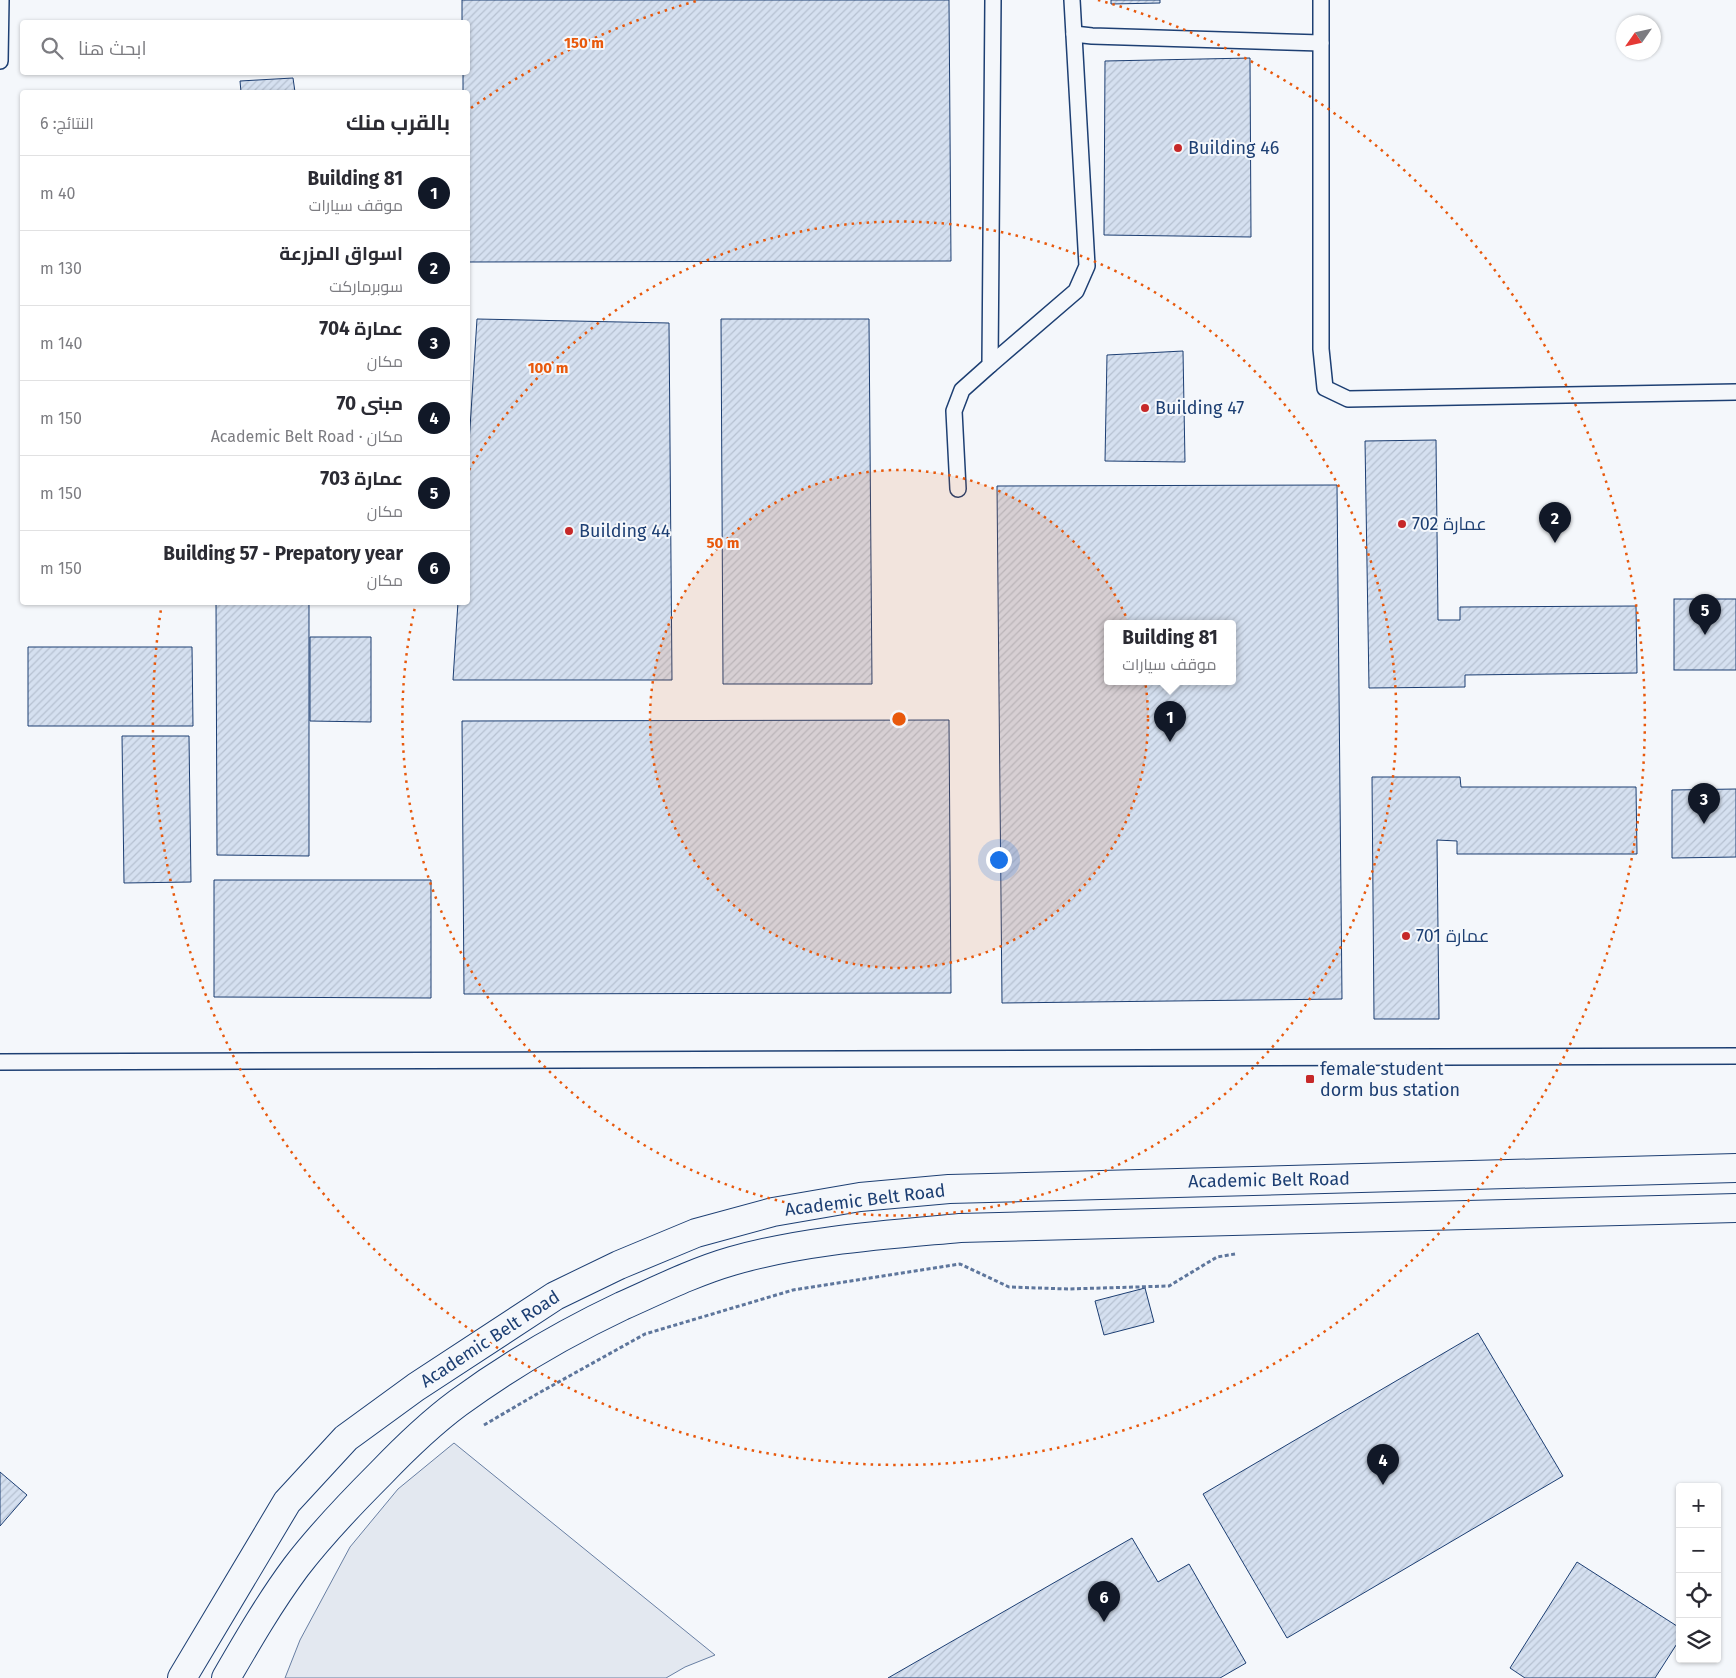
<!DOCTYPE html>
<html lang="ar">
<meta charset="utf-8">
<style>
body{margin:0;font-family:"Fira Sans",Cairo,sans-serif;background:#f7f7f7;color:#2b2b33;direction:rtl}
.controls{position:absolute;right:15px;bottom:15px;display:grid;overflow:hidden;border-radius:5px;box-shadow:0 1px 4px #0004}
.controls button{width:45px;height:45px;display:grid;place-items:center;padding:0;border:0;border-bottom:1px solid #e1e1e2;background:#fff;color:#2b2b33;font:25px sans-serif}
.compass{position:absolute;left:1616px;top:15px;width:45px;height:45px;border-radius:50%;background:#fff;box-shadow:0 1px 4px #0004;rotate:236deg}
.you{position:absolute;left:998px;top:859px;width:18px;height:18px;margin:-12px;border:4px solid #fff;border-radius:50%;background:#1a73e8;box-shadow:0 0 0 8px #1a73e833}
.badge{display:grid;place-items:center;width:32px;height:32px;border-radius:50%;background:#111827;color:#fff;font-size:16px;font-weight:700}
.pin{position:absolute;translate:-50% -41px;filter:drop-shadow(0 1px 2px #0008)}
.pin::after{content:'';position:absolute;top:26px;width:18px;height:15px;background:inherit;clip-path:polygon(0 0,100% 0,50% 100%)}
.popup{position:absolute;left:1104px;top:620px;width:132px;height:65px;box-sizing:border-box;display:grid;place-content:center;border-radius:5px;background:#fff;filter:drop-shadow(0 1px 4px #0005);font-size:16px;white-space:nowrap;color:#7c7c81}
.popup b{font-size:19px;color:#2b2b33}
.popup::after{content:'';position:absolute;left:50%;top:100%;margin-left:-10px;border:10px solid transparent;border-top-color:#fff}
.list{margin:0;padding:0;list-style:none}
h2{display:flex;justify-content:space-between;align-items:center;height:65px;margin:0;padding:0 20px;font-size:21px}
h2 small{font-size:16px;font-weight:400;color:#7c7c81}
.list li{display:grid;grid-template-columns:32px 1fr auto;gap:15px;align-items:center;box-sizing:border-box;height:75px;padding:0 20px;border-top:1px solid #e1e1e2}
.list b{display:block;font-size:19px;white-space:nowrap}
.list p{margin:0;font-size:16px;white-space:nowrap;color:#7c7c81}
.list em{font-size:16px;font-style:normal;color:#7c7c81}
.icon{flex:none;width:28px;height:28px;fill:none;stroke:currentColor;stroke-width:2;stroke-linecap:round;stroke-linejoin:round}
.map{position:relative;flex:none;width:1736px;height:1678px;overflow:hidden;direction:ltr}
.search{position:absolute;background:#fff;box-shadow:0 1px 4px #0004;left:20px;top:20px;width:450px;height:55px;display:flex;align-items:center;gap:12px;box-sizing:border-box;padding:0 18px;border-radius:5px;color:#7c7c81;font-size:19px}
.panel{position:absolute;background:#fff;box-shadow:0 1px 4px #0004;left:20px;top:90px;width:450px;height:515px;border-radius:5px;direction:rtl}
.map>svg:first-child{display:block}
.parking{fill:#e3e8f0;stroke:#687fa3}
.building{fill:url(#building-hatch);stroke:#1d3f73;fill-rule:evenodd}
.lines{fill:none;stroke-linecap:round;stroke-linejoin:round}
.service-casing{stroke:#1d3f73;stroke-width:18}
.tertiary-casing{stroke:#1d3f73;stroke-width:30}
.path{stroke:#5e769c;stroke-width:3;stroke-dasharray:4 2.5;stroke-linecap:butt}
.service{stroke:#f4f7fb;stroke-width:15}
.tertiary{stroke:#f4f7fb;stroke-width:28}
.ring{fill:none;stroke:#e8590c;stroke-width:2.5;stroke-dasharray:2.5 5}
.poi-dot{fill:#c62828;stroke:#f4f7fb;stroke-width:2}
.labels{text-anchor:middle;stroke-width:4;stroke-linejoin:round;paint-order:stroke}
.poi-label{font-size:18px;fill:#1d3f73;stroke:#f4f7fb;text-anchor:start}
.street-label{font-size:18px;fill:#1d3f73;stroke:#f4f7fb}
.centre{fill:#e8590c;stroke:#f4f7fb;stroke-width:2.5}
.ring-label{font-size:15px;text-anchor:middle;font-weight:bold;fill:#e8590c;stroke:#f4f7fb;stroke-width:4;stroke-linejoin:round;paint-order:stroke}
</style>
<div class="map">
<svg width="1736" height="1678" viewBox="0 0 1736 1678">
<defs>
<pattern id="building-hatch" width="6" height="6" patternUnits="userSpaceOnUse" patternTransform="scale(1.25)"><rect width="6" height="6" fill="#d5e0f0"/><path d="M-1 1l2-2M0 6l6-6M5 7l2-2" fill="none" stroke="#b6c1d1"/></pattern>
</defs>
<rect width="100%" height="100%" fill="#f4f7fb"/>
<path class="parking" d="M454 1443 715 1655 685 1667 666 1678H285L300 1640 350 1547 398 1489Z"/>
<g class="building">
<path d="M462 0H949L951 261 468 262V92H463V72H468V22H462Z"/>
<path d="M1111 0H1160V3L1111 4Z"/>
<path d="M1250 58 1251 237 1104 235 1105 61Z"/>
<path d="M293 78 295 92H241L240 81Z"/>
<path d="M477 319 669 323 672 680H453L458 602H468V459Z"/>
<path d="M721 319H869L872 684H723Z"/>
<path d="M1183 351 1185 462 1105 461 1107 355Z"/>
<path d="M1436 440 1438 620H1460V607L1636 606 1637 673 1465 675V687L1369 688 1365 441Z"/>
<path d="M1337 485 1342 999 1002 1003 997 486ZM1108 623H1232V681H1108Z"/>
<rect x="1674" y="599" width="62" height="71"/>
<path d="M216 602H309V856L217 855Z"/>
<path d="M310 637H371V722L310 721Z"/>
<path d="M28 647H192L193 726H28Z"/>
<path d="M949 720 951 993 464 994 462 721Z"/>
<path d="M122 736H189L191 882 124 883Z"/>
<path d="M1372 777H1460L1461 787H1636L1637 854H1457V841L1437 840 1439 1019H1374Z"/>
<path d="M1736 789V857L1672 858V790Z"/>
<path d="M214 880H431V998L214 997Z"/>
<path d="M1145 1288 1154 1322 1104 1335 1095 1301Z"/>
<path d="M1478 1333 1563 1476 1287 1638 1203 1494Z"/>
<path d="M0 1472 27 1495 0 1526Z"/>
<path d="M1132 1538 1158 1582 1189 1564 1246 1663 1220 1678H888Z"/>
<path d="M1577 1562 1680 1628V1639L1655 1678H1525L1510 1668Z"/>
</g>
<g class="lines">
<defs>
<g id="service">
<path d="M1321 0V349L1325 388 1348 399 1736 392"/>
<path d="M1074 34 1092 36 1321 43"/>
<path d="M0 61 1 0"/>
<path d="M990 365 1076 291 1087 266 1072 0"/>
<path d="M958 489 954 411 962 390 990 365 993 0"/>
<path d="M0 1062 1736 1056"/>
</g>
<g id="tertiary">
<path d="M182 1678 287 1502 346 1438 416 1387 555 1296 619 1265 696 1233 773 1212 860 1197 949 1189 1736 1168"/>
<path d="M226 1678C248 1640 270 1602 296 1567 322 1533 351 1503 381 1473 405 1448 431 1423 458 1403 510 1365 565 1333 622 1306 658 1290 694 1272 732 1261 806 1240 884 1235 960 1228L1736 1208"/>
</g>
</defs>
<use href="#service" class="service-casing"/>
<use href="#tertiary" class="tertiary-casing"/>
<path class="path" d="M484 1425 537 1394 645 1334 793 1290 960 1264 1009 1287 1068 1289 1169 1286 1217 1257 1235 1254"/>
<use href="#service" class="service"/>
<use href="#tertiary" class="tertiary"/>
</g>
<circle cx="899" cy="719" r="249" fill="#e8590c" fill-opacity=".12"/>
<g class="ring">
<circle cx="899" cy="719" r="249"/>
<path d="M469 470A497 497 0 1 1 416 603"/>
<path d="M471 108A746 746 0 0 1 700 0M1098 0A746 746 0 1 1 161 609"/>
</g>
<g class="poi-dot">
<circle cx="1178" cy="148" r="5"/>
<circle cx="1145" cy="408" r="5"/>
<circle cx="1402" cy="524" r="5"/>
<circle cx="569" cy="531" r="5"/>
<circle cx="1406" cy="936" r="5"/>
<rect x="1305" y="1074" width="10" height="10" rx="2.5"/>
</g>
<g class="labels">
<g class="poi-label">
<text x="1188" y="154">Building 46</text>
<text x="1155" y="414">Building 47</text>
<text x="1412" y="530">عمارة 702</text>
<text x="579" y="537">Building 44</text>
<text x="1416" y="942">عمارة 701</text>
<text x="1320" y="1075">female student<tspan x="1320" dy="21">dorm bus station</tspan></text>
</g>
<g class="street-label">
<text transform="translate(1269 1180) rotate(-1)" y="6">Academic Belt Road</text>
<text transform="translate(865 1200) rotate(-7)" y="6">Academic Belt Road</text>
<text transform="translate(490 1339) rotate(-33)" y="6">Academic Belt Road</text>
</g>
</g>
<circle cx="899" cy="719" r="8" class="centre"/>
<g class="ring-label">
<text x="584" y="48">150 m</text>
<text x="548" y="373">100 m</text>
<text x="723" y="548">50 m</text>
</g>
</svg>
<div class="controls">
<button>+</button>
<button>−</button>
<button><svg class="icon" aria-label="locate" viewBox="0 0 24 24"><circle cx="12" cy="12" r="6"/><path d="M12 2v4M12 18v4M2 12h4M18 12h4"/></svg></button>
<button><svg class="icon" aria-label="layers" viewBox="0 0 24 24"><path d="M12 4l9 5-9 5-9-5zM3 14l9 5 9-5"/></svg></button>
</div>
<svg class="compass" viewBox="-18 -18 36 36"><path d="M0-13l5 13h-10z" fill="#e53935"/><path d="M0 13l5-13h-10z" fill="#7c7c81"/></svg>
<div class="you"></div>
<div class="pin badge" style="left:1170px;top:742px">1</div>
<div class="popup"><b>Building 81</b>موقف سيارات</div>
<div class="pin badge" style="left:1555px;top:543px">2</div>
<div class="pin badge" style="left:1704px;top:824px">3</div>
<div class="pin badge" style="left:1383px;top:1485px">4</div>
<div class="pin badge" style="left:1705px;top:635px">5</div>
<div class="pin badge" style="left:1104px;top:1622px">6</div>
<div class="search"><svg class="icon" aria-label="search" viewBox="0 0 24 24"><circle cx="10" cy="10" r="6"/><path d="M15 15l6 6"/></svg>ابحث هنا</div>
<section class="panel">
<h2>بالقرب منك<small>النتائج: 6</small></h2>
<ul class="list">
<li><span class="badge">1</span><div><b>Building 81</b><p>موقف سيارات</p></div><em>40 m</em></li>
<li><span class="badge">2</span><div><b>اسواق المزرعة</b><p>سوبرماركت</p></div><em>130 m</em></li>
<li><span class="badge">3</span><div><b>عمارة 704</b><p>مكان</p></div><em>140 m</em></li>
<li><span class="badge">4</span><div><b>مبنى 70</b><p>مكان · Academic Belt Road</p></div><em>150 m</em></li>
<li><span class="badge">5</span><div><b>عمارة 703</b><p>مكان</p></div><em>150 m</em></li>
<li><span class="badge">6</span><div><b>Building 57 - Prepatory year</b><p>مكان</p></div><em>150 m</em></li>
</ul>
</section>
</div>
